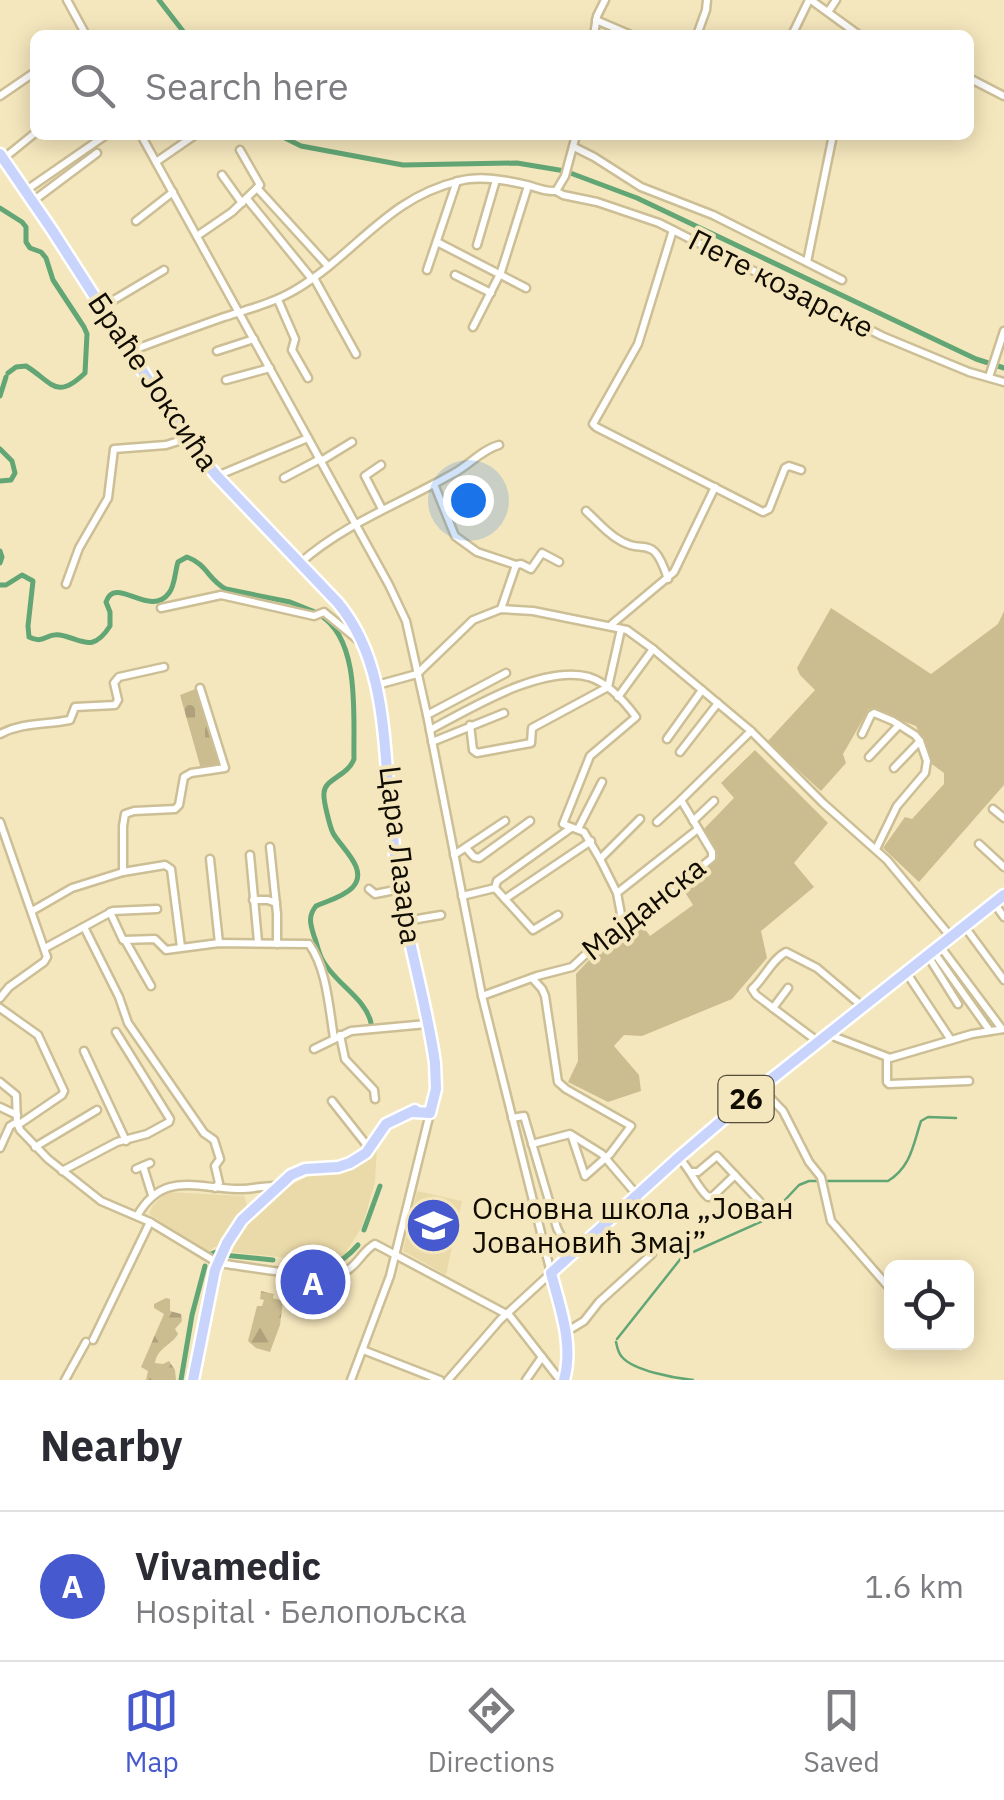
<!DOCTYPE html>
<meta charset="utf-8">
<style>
body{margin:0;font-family:"IBM Plex Sans",sans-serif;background:#f2f2f3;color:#2b2b33}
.controls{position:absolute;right:30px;bottom:30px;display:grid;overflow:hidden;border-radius:15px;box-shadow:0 5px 25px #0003}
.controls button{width:90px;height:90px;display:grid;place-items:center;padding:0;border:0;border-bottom:2px solid #e1e1e2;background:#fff;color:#2b2b33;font:50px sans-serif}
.you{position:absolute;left:468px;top:500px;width:35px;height:35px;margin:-25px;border:8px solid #fff;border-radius:50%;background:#1a73e8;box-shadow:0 0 0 15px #1a73e833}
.badge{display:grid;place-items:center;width:65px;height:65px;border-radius:50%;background:#4659ce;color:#fff;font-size:32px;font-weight:700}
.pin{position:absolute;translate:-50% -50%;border:5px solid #fff;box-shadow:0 2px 10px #0006}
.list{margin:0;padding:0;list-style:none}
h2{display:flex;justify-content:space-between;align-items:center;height:130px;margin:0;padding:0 40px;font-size:42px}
h2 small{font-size:32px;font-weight:400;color:#7c7c81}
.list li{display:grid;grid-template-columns:65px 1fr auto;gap:30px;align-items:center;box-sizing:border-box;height:150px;padding:0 40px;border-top:2px solid #e1e1e2}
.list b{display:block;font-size:38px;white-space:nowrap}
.list p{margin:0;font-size:32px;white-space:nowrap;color:#7c7c81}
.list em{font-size:32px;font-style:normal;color:#7c7c81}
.icon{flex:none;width:55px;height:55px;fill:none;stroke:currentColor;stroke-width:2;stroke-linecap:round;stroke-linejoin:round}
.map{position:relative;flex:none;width:1004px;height:1380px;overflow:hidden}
.search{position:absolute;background:#fff;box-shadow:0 5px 25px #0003;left:30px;right:30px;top:30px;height:110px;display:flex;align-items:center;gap:25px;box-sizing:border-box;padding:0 35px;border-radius:15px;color:#7c7c81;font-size:38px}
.sheet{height:280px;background:#fff}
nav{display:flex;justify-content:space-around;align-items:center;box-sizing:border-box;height:140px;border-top:2px solid #e1e1e2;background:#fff;font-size:28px;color:#7c7c81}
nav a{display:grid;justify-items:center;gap:5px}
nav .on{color:#4659ce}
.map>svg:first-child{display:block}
.built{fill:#ebdaa9}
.green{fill:#ccbd91}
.forest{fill:url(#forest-firs)}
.cemetery{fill:url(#cemetery-stones)}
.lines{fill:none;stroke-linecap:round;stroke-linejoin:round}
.stream{stroke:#63a675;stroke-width:2.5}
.canal{stroke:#63a675;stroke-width:5}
.minor-casing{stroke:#ccbe95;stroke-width:11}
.major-casing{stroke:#fff;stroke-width:15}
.minor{stroke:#fff;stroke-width:6}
.major{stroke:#c8d4fb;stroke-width:10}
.labels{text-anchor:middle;stroke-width:8;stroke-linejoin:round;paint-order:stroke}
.shield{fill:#f5e7bd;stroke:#554e39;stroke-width:2.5}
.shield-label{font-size:28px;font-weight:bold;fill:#110c01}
.street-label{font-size:30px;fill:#110c01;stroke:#f5e7bd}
.poi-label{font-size:30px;fill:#110c01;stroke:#f5e7bd;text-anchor:start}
</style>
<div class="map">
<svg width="1004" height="1380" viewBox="0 0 1004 1380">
<defs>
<pattern id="forest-firs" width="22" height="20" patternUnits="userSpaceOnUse" patternTransform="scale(2.5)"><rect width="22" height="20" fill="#ccbd91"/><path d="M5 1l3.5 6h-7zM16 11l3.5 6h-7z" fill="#aea17b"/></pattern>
<pattern id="cemetery-stones" width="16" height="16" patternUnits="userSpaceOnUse" patternTransform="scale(2.5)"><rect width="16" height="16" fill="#ccbd91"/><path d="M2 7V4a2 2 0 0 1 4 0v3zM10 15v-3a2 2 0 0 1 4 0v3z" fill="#aea17b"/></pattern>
</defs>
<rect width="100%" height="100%" fill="#f5e7bd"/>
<g class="built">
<path d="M377 1149 375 1182 362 1227 343 1257 336 1260 320 1261 228 1252 257 1212 277 1192 312 1174 347 1171 365 1160Z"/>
<path d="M417 1191 462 1201 446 1275 403 1251Z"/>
<path d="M167 1192 244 1196 248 1207 231 1228 219 1247H214L208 1253 149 1214 153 1205Z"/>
</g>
<g class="green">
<path d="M831 608 931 674 998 624 1004 611V785L919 882 883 848 905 817 912 819 944 784V773L929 762 930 757 916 726 869 709 843 754 846 763 821 791 767 742 815 690 800 675 797 668Z"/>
<path d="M755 750 828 823 794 863 814 887 761 931 767 958 732 999 642 1036 624 1035 614 1046 639 1075 641 1091 608 1102 568 1082 578 1061 576 974 606 942 639 921 650 936 693 905 681 886 718 856 702 831 734 798 721 783Z"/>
</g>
<g class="forest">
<path d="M261 1291 274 1294 273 1298 283 1301 280 1325 270 1352 256 1348 248 1341 257 1306H262L264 1300 260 1299Z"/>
<path d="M166 1298 170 1299V1311L181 1314 182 1321 175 1329 178 1334C172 1345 157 1348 155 1363L163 1364 169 1361 175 1370 176 1380H146L148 1371 141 1367 164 1314 154 1308V1304Z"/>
</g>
<path class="cemetery" d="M198 688 213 730 221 767 201 769 180 695Z"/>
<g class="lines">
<g class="stream">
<path d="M769 1217 799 1185 809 1181H888C911 1167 913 1145 921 1121L928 1117 956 1118"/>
<path d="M617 1339 682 1257 765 1220"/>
<path d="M616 1342C617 1347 618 1353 622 1357 634 1371 675 1378 693 1380"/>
</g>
<g class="canal">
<path d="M159 0 186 35"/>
<path d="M279 135 301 146 403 165 517 163 565 171 637 198 976 359 1004 368"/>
<path d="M0 208 22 222 26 227V242L30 248 41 252 46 258 53 280 84 327 87 334 85 373C56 401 52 382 26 366L16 367 8 373"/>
<path d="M0 396 6 377"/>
<path d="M0 449 12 461 15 473 11 480 0 481"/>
<path d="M0 551 2 557 0 563"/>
<path d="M0 585H6L22 575 33 581 28 626 29 637C45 645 46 632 60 635 82 639 92 654 110 626V612L106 602C115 574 150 619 169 593 175 586 175 571 178 562L187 557C207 564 209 581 226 589L290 602 315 612"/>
<path d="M320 615C361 640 353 717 354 759 348 776 324 779 324 793 323 800 330 827 333 833 341 848 370 870 352 888 343 897 327 901 316 906 308 916 310 923 314 936 317 943 318 952 322 959 334 983 366 998 371 1023"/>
<path d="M364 1230 380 1186"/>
<path d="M211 1254 216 1252"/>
<path d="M223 1255 273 1260"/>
<path d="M287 1262C321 1266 334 1273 358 1245"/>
<path d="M181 1380 192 1315 205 1266"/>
</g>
<defs>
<g id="minor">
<path d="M67 0 86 35"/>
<path d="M811 0 859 35"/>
<path d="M828 12 836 0"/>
<path d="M596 20 631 35"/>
<path d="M594 35 597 16 605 0"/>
<path d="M697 35 706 10 707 0"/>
<path d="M792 35 809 0"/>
<path d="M969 78 1004 96"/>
<path d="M0 96 35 72"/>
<path d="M141 135 389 585 406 621 427 715 482 996 551 1273 500 1320 448 1380"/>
<path d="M574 147 594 157 641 187 713 215 842 280"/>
<path d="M3 159 35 133"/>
<path d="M156 162 195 135"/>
<path d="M222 175 242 203"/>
<path d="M257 188 328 266"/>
<path d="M25 191 106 135"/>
<path d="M556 191 563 195 597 202 659 223 882 336 969 372 1004 382"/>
<path d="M247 199 312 279"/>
<path d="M33 201 97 153"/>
<path d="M136 221 173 192"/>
<path d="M673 230 638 344 593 424 596 427 763 512 769 509 785 468 789 466 801 470"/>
<path d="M197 236 232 212 260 185 240 150"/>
<path d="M437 242 526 288"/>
<path d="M477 245 496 180"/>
<path d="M807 262 833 135"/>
<path d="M427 270 457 181"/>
<path d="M455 275 491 293"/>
<path d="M314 278 356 354"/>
<path d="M278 300 295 339 292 350 308 378"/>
<path d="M102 307 164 270"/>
<path d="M473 327 501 272 528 186"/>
<path d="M131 351C162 339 193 328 224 317 249 309 273 303 295 290 356 254 387 198 459 181 480 175 506 180 527 185 538 188 546 192 556 191L565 176 576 135"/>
<path d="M217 351 254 339"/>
<path d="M989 377 1004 331"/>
<path d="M226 380 270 368"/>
<path d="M321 461 352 442"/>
<path d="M381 465 365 476 382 509"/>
<path d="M217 476 308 438"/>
<path d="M284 478 320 459"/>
<path d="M434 484 455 536 477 552 516 565 521 564 531 569 542 553 559 562"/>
<path d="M586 511C596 520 605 531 616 538 645 558 652 530 668 579"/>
<path d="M300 563C345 523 402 503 454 473 469 465 483 449 499 445"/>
<path d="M66 584 79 548 108 498 114 449 166 445 185 439"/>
<path d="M161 608 221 595 314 616 324 612 358 640"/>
<path d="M501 609 516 565"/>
<path d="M612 624 674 572 715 487"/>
<path d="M377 685 417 674 473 620 501 609 533 611 627 630 653 649 751 731 823 803 887 860 951 937"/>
<path d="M618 697 653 649"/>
<path d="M427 715 506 673"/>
<path d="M470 725 473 750 477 753 531 743 532 728 608 687 621 629"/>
<path d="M430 730C471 708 543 664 589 677 608 683 625 702 636 717L590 756 563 824 584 832 600 859 640 819"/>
<path d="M0 734C23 722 45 725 70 720L75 707 115 705 118 700 114 683 119 677 164 667"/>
<path d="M862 734 871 715 874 713 893 721 915 735 920 741 927 761 925 773 897 806 876 849"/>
<path d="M667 739 702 690"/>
<path d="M432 742 504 713"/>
<path d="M680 752 718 703"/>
<path d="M869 757 899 725"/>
<path d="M894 768 920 741"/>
<path d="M993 809 1004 818"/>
<path d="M693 821 714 801"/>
<path d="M0 822 47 957 44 962 9 987 0 998"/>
<path d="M657 822 681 800"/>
<path d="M578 829 602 782"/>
<path d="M979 844 1004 867"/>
<path d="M270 847 277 914V944"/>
<path d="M466 848 474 857 479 858 530 821"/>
<path d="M250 855 258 942"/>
<path d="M454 855 505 821"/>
<path d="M210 859 219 943"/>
<path d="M600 859 617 893 623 925"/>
<path d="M123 872V826L125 814 134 811 175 809 179 805 184 777 191 773 225 768 200 688"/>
<path d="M495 888 533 930 558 915"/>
<path d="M369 889 375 894 400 889"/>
<path d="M617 893 698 829"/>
<path d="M462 896 495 888 497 881 571 828"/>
<path d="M505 899 591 841"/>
<path d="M253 900H268L276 903"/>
<path d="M994 903 1004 917"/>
<path d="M32 911 72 888 123 872 165 865 171 869 181 947"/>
<path d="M110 912 123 940 155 939 166 950 219 943 309 944C327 969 329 1008 334 1038"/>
<path d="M406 921 441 915"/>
<path d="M84 927 119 997 128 1023 204 1133 214 1140 220 1159 215 1166 219 1183 215 1188"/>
<path d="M965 927 1004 980"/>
<path d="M126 942 151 986"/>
<path d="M940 946 1002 1029"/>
<path d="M45 948 113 911 157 909"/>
<path d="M933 951 990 1031"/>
<path d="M928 956 958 1004"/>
<path d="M906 972 951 1040"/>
<path d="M532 978 542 989 545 996 558 1082 566 1089 631 1126 610 1154 585 1176 572 1137"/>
<path d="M788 988 773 1008 817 1041"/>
<path d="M482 996 537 976 572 967 603 938 656 904 712 858V852L681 800 751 731"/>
<path d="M0 1008 38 1035 64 1091 62 1095 18 1125"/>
<path d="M773 1008 756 995 752 989C764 979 772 959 786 952L817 968 862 1006"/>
<path d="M830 1033 835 1037 890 1058 972 1034 1004 1029"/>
<path d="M340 1035 345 1059 374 1090 375 1099"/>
<path d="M314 1049 351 1031 427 1024"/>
<path d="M84 1051 126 1141"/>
<path d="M887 1058V1082L889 1084 969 1081"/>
<path d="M0 1082 16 1095 17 1123 20 1130 48 1159 101 1201 150 1222 213 1260 225 1264C249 1267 328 1282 346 1271 358 1265 363 1250 375 1244L510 1316 560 1380"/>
<path d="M761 1088 783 1111 809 1162 821 1177 831 1221 892 1291"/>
<path d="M332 1101 369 1148"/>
<path d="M0 1107 17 1115"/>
<path d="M512 1118 524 1116 557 1228 570 1254"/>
<path d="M532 1144 570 1134 602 1154 637 1195"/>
<path d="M35 1147 97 1110"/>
<path d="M0 1148 10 1126 17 1122"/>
<path d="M679 1158C692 1171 695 1185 708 1197L713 1196 735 1175"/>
<path d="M143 1166 152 1195"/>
<path d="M136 1169 150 1163"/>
<path d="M62 1171 117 1142 147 1134 169 1122 170 1119 116 1032"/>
<path d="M692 1172H698L717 1156 762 1204"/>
<path d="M137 1216C163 1171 194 1188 237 1189 250 1190 263 1185 277 1186"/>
<path d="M566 1332 584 1321 599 1302 652 1254"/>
<path d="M93 1340 150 1222"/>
<path d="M363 1350 440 1380"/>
<path d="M65 1380 86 1342"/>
<path d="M351 1380 390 1276 430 1113"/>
<path d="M526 1380 542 1357"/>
</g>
<g id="major">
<path d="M0 154 52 230 186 439 217 476 338 603C380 654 383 720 388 784 391 819 394 855 400 890 409 948 427 1005 435 1063L436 1089 430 1113 413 1112"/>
<path d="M193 1380 215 1270 227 1243 242 1220 291 1175 305 1169 338 1167 350 1163 366 1153 386 1124 415 1110"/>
<path d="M564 1380C574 1344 560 1308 551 1273L678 1158 760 1088 1004 895"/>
</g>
</defs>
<use href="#minor" class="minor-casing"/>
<use href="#major" class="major-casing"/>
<use href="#minor" class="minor"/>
<use href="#major" class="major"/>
</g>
<defs>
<symbol id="school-disc" viewBox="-11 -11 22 22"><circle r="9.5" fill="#4659ce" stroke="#f5e7bd"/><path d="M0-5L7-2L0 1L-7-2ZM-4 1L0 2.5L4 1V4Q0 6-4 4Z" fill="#fff"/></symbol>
</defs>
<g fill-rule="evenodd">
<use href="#school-disc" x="402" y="1194" width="63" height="63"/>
</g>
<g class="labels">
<rect class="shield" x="718.5" y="1076" width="55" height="46" rx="8"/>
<g class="shield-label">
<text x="746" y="1109">26</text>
</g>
<g class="street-label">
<text transform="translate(781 284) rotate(27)" y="10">Пете козарске</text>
<text transform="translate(153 382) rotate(56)" y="10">Браће Јоксића</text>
<text transform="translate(400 855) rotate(83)" y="10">Цара Лазара</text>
<text transform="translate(644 909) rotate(-38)" y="10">Мајданска</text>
</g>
<g class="poi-label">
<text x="472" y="1219">Основна школа „Јован<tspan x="472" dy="34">Јовановић Змај”</tspan></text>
</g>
</g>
</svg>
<div class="controls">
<button><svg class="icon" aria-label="locate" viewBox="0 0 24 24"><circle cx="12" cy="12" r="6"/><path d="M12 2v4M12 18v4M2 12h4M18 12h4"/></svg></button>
</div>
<div class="you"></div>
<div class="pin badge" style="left:313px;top:1282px">A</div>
<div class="search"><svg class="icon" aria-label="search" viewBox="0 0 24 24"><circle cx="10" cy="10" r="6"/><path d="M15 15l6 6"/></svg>Search here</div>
</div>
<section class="sheet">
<h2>Nearby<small></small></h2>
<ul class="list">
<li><span class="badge">A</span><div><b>Vivamedic</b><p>Hospital · Белопољска</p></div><em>1.6 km</em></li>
</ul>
</section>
<nav>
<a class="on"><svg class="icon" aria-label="map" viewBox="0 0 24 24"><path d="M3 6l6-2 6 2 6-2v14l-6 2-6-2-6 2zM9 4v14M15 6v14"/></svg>Map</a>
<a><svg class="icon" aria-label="directions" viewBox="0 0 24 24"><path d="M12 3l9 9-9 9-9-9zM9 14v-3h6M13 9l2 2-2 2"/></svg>Directions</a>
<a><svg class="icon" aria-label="saved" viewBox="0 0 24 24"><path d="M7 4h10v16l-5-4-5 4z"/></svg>Saved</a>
</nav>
